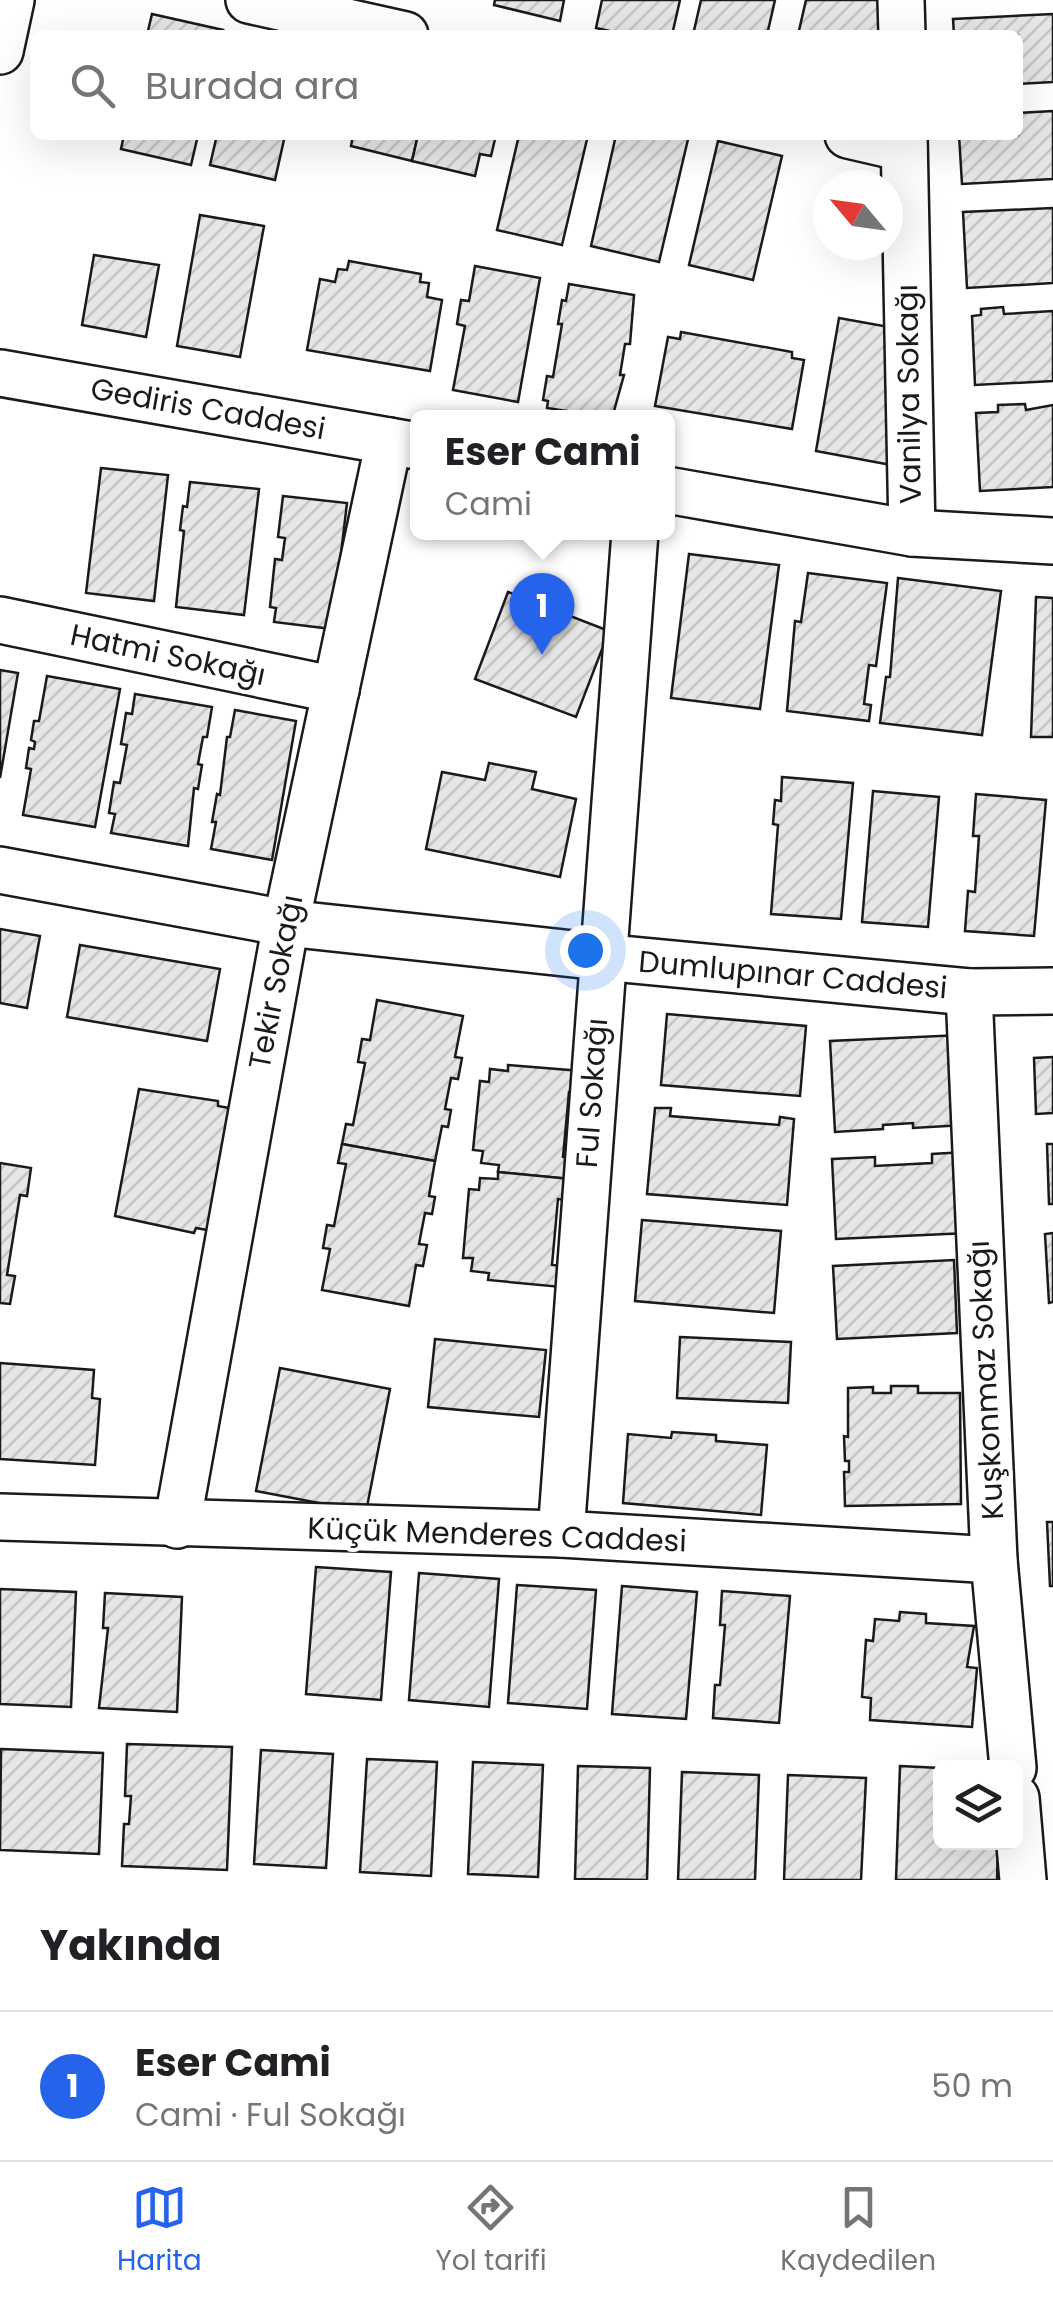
<!DOCTYPE html>
<html lang="tr">
<meta charset="utf-8">
<style>
body{margin:0;font-family:Poppins,sans-serif;background:#f2f2f2;color:#202124}
.controls{position:absolute;right:30px;bottom:30px;display:grid;overflow:hidden;border-radius:15px;box-shadow:0 10px 40px #0002}
.controls button{width:90px;height:90px;display:grid;place-items:center;padding:0;border:0;border-bottom:2px solid #e0e0e0;background:#fff;color:#202124;font:50px sans-serif}
.compass{position:absolute;left:813px;top:170px;width:90px;height:90px;border-radius:50%;background:#fff;box-shadow:0 10px 40px #0002;rotate:299deg}
.you{position:absolute;left:585px;top:950px;width:35px;height:35px;margin:-25px;border:8px solid #fff;border-radius:50%;background:#1a73e8;box-shadow:0 0 0 15px #1a73e833}
.badge{display:grid;place-items:center;width:65px;height:65px;border-radius:50%;background:#2563eb;color:#fff;font-size:32px;font-weight:700}
.pin{position:absolute;translate:-50% -82px;filter:drop-shadow(0 2px 5px #0008)}
.pin::after{content:'';position:absolute;top:52px;width:35px;height:30px;background:inherit;clip-path:polygon(0 0,100% 0,50% 100%)}
.popup{position:absolute;left:410px;top:410px;width:265px;height:130px;box-sizing:border-box;display:grid;place-content:center;border-radius:15px;background:#fff;filter:drop-shadow(0 2px 8px #0005);font-size:32px;white-space:nowrap;color:#757577}
.popup b{font-size:38px;color:#202124}
.popup::after{content:'';position:absolute;left:50%;top:100%;margin-left:-20px;border:20px solid transparent;border-top-color:#fff}
.list{margin:0;padding:0;list-style:none}
h2{display:flex;justify-content:space-between;align-items:center;height:130px;margin:0;padding:0 40px;font-size:42px}
h2 small{font-size:32px;font-weight:400;color:#757577}
.list li{display:grid;grid-template-columns:65px 1fr auto;gap:30px;align-items:center;box-sizing:border-box;height:150px;padding:0 40px;border-top:2px solid #e0e0e0}
.list b{display:block;font-size:38px;white-space:nowrap}
.list p{margin:0;font-size:32px;white-space:nowrap;color:#757577}
.list em{font-size:32px;font-style:normal;color:#757577}
.icon{flex:none;width:55px;height:55px;fill:none;stroke:currentColor;stroke-width:2;stroke-linecap:round;stroke-linejoin:round}
.map{position:relative;flex:none;width:1053px;height:1880px;overflow:hidden}
.search{position:absolute;background:#fff;box-shadow:0 10px 40px #0002;left:30px;right:30px;top:30px;height:110px;display:flex;align-items:center;gap:25px;box-sizing:border-box;padding:0 35px;border-radius:15px;color:#757577;font-size:38px}
.sheet{height:280px;background:#fff}
nav{display:flex;justify-content:space-around;align-items:center;box-sizing:border-box;height:140px;border-top:2px solid #e0e0e0;background:#fff;font-size:28px;color:#757577}
nav a{display:grid;justify-items:center;gap:5px}
nav .on{color:#2563eb}
.map>svg:first-child{display:block}
.building{fill:url(#building-hatch);stroke:#1a1a1a;stroke-width:2.5}
.lines{fill:none;stroke-linecap:round;stroke-linejoin:round}
.minor-casing{stroke:#1a1a1a;stroke-width:50}
.minor{stroke:#fff;stroke-width:45}
.labels{text-anchor:middle;stroke-width:8;stroke-linejoin:round;paint-order:stroke}
.street-label{font-size:30px;fill:#1a1a1a;stroke:#fff}
</style>
<div class="map">
<svg width="1053" height="1880" viewBox="0 0 1053 1880">
<defs>
<pattern id="building-hatch" width="6" height="6" patternUnits="userSpaceOnUse" patternTransform="scale(2.5)"><rect width="6" height="6" fill="#e6e6e6"/><path d="M-1 1l2-2M0 6l6-6M5 7l2-2" fill="none" stroke="#c5c5c5"/></pattern>
</defs>
<rect width="100%" height="100%" fill="#fff"/>
<g class="building">
<path d="M495 0H564L560 21 494 5Z"/>
<path d="M602 0H680L672 35H628L596 28Z"/>
<path d="M701 0H775L767 35H693Z"/>
<path d="M806 0H883L884 35H798Z"/>
<path d="M152 14 223 30 221 35H147Z"/>
<path d="M1053 14V82L1018 84V35H954L953 19Z"/>
<path d="M1053 111V179L962 184 959 135H1018V113Z"/>
<path d="M124 135H198L191 165 121 149Z"/>
<path d="M217 135H285L275 180 210 165Z"/>
<path d="M353 135H418L412 161 351 146Z"/>
<path d="M418 135H491L490 138 495 139 491 156 480 154 475 176 412 161Z"/>
<path d="M519 135H588L562 245 497 230Z"/>
<path d="M616 135H689L659 262 591 246Z"/>
<path d="M718 141 782 156 753 280 689 265Z"/>
<path d="M1053 208V283L967 288 963 212Z"/>
<path d="M200 215 264 226 240 357 177 346Z"/>
<path d="M94 255 159 265 146 337 82 325Z"/>
<path d="M349 261 421 274 420 282 429 283 427 297 442 300 430 371 307 350 320 279 335 282 338 269 347 270Z"/>
<path d="M475 266 540 278 518 402 453 390 465 326 457 324 461 300 469 301Z"/>
<path d="M569 284 634 295 630 344H625L620 375H624L612 418 547 408 548 401 543 400 547 376 553 377 562 324H558L562 300 566 301Z"/>
<path d="M1003 307 1004 314 1053 311V381L975 385 972 316 981 315V309Z"/>
<path d="M839 318 889 327 891 465 816 451Z"/>
<path d="M681 332 792 352V358L804 360 792 429 655 406 668 337 680 339Z"/>
<path d="M1025 404 1026 410 1053 405V487L980 491 976 413 998 412V405Z"/>
<path d="M101 468 168 475 154 601 86 593Z"/>
<path d="M190 482 259 489 244 615 176 607 184 531 180 530 183 506 187 507Z"/>
<path d="M283 496 347 503 332 629 274 622 276 608 270 607 275 559 282 560 285 538 278 537Z"/>
<path d="M689 554 779 565 760 709 671 698Z"/>
<path d="M808 573 887 583 876 666 869 665 864 704 871 705 869 721 787 711 795 621 801 622Z"/>
<path d="M898 578 1001 591 982 735 880 723 886 677H890Z"/>
<path d="M508 592 609 631 576 717 475 679Z"/>
<path d="M1036 597 1053 598V737H1031Z"/>
<path d="M0 670 18 673 0 778Z"/>
<path d="M47 676 120 689 95 827 23 815 31 769 26 768 29 748 34 749 35 742 31 740 34 721H39Z"/>
<path d="M135 694 212 707 207 737H203L198 764 202 765 198 789 194 788 188 846 111 833 115 814 109 813 114 782 120 783 127 745 121 744 126 713 132 714Z"/>
<path d="M235 710 296 721 272 860 211 849 216 822H212L217 794 220 795 227 737H230Z"/>
<path d="M489 763 536 772 532 789 576 799 560 877 426 849 442 772 485 780Z"/>
<path d="M782 777 853 783 841 919 771 914 778 825 773 824 775 800 781 801Z"/>
<path d="M873 791 939 797 928 927 862 922Z"/>
<path d="M976 794 1046 800 1034 936 965 931 968 891 975 892 979 836H973Z"/>
<path d="M0 929 40 936 27 1008 0 1003Z"/>
<path d="M80 945 220 969 207 1041 67 1017Z"/>
<path d="M377 1000 463 1016 455 1057 462 1058 458 1079 451 1078 445 1109 451 1110 448 1127 442 1126 435 1161 342 1144 346 1124 353 1125 365 1063 358 1062 362 1039 370 1040Z"/>
<path d="M667 1014 806 1026 800 1096 661 1085Z"/>
<path d="M961 1035 964 1125 913 1128V1123L883 1125V1129L835 1132 830 1041Z"/>
<path d="M1053 1057V1113L1036 1114 1034 1058Z"/>
<path d="M508 1065 581 1071 579 1092H569L563 1157 573 1158 571 1179 498 1172 499 1165 481 1163 483 1151 473 1150 480 1081 489 1082 490 1069 508 1071Z"/>
<path d="M139 1089 218 1101V1106L229 1108 207 1230 196 1228 194 1233 115 1216Z"/>
<path d="M655 1108H671L670 1116 779 1125 780 1117 794 1119 787 1205 647 1194Z"/>
<path d="M342 1144 435 1161 429 1196 435 1197 432 1214 425 1213 419 1244 427 1245 423 1266 416 1265 409 1306 322 1290 330 1249 323 1248 327 1225 334 1226 346 1164 338 1163Z"/>
<path d="M1047 1144H1053V1204H1049Z"/>
<path d="M964 1152 968 1233 836 1239 832 1159 875 1157V1166L932 1163V1154Z"/>
<path d="M0 1163 31 1168 27 1196 20 1195 7 1275 15 1276 10 1304 0 1303Z"/>
<path d="M498 1172 571 1179 569 1200 558 1199 552 1265 562 1266 561 1287 488 1280 489 1273 471 1271 473 1258H463L469 1189 479 1190 480 1178 498 1179Z"/>
<path d="M642 1220 781 1231 774 1313 635 1301Z"/>
<path d="M1053 1233V1302L1049 1303 1045 1234Z"/>
<path d="M954 1260 957 1333 837 1339 833 1266Z"/>
<path d="M680 1337 791 1342 788 1403 677 1398Z"/>
<path d="M435 1339 546 1350 539 1417 428 1407Z"/>
<path d="M0 1363 94 1370 92 1398 100 1399 95 1465 0 1459Z"/>
<path d="M280 1368 390 1389 366 1512 256 1491Z"/>
<path d="M891 1386H918V1393H960L961 1504 845 1506 844 1472H849V1461H845L844 1436 848 1437V1388L873 1387V1393H891Z"/>
<path d="M672 1432 716 1435V1441L767 1445 761 1515 623 1503 628 1434 671 1438Z"/>
<path d="M1047 1522H1053V1586H1050Z"/>
<path d="M316 1567 391 1572 381 1700 306 1694Z"/>
<path d="M419 1573 499 1579 489 1707 409 1700Z"/>
<path d="M517 1585 596 1590 587 1709 508 1703Z"/>
<path d="M622 1586 697 1592 686 1719 612 1714Z"/>
<path d="M0 1589 76 1592 71 1707 0 1704Z"/>
<path d="M722 1591 790 1596 779 1723 713 1718 715 1685H720L725 1625H720Z"/>
<path d="M105 1593 182 1597 177 1712 99 1708 108 1628H103Z"/>
<path d="M900 1612 926 1614V1623L974 1626 967 1667 977 1668 972 1727 870 1720 871 1698 862 1697 866 1640 873 1641 875 1619 899 1621Z"/>
<path d="M127 1744 232 1747 227 1870 122 1866 124 1824H129L131 1796H125Z"/>
<path d="M1 1749 103 1753 99 1854 0 1850Z"/>
<path d="M261 1750 333 1754 326 1868 254 1864Z"/>
<path d="M367 1759 437 1762 431 1876 360 1872Z"/>
<path d="M473 1762 543 1765 538 1877 468 1874Z"/>
<path d="M578 1766 650 1768 647 1880 575 1879Z"/>
<path d="M900 1766 940 1768V1842H998L997 1880H896Z"/>
<path d="M682 1772 759 1775 755 1880H678Z"/>
<path d="M788 1775 866 1778 861 1880H784Z"/>
</g>
<g class="lines">
<defs>
<g id="minor">
<path d="M249 0 405 35"/>
<path d="M901 0 902 35"/>
<path d="M0 51 11 0"/>
<path d="M848 135 904 148"/>
<path d="M904 135 912 533"/>
<path d="M0 373 417 446"/>
<path d="M667 490 912 533 1053 541"/>
<path d="M0 620 336 690"/>
<path d="M0 870 286 923 601 957 969 992 1053 991"/>
<path d="M969 992 994 1560 1013 1768"/>
<path d="M0 1517 561 1534 994 1560"/>
<path d="M177 1525 286 923 389 441"/>
<path d="M561 1534 635 532"/>
<path d="M1016 1798 1023 1880"/>
</g>
</defs>
<use href="#minor" class="minor-casing"/>
<use href="#minor" class="minor"/>
</g>
<g class="labels">
<g class="street-label">
<text transform="translate(909 394) rotate(-91)" y="10">Vanilya Sokağı</text>
<text transform="translate(208 409) rotate(10)" y="10">Gediris Caddesi</text>
<text transform="translate(168 655) rotate(12)" y="10">Hatmi Sokağı</text>
<text transform="translate(793 975) rotate(5)" y="10">Dumlupınar Caddesi</text>
<text transform="translate(276 982) rotate(-79)" y="10">Tekir Sokağı</text>
<text transform="translate(592 1093) rotate(-86)" y="10">Ful Sokağı</text>
<text transform="translate(986 1380) rotate(-93)" y="10">Kuşkonmaz Sokağı</text>
<text transform="translate(497 1535) rotate(2)" y="10">Küçük Menderes Caddesi</text>
</g>
</g>
</svg>
<div class="controls">
<button><svg class="icon" aria-label="layers" viewBox="0 0 24 24"><path d="M12 4l9 5-9 5-9-5zM3 14l9 5 9-5"/></svg></button>
</div>
<svg class="compass" viewBox="-18 -18 36 36"><path d="M0-13l5 13h-10z" fill="#e53935"/><path d="M0 13l5-13h-10z" fill="#757577"/></svg>
<div class="you"></div>
<div class="pin badge" style="left:542px;top:655px">1</div>
<div class="popup"><b>Eser Cami</b>Cami</div>
<div class="search"><svg class="icon" aria-label="search" viewBox="0 0 24 24"><circle cx="10" cy="10" r="6"/><path d="M15 15l6 6"/></svg>Burada ara</div>
</div>
<section class="sheet">
<h2>Yakında<small></small></h2>
<ul class="list">
<li><span class="badge">1</span><div><b>Eser Cami</b><p>Cami · Ful Sokağı</p></div><em>50 m</em></li>
</ul>
</section>
<nav>
<a class="on"><svg class="icon" aria-label="map" viewBox="0 0 24 24"><path d="M3 6l6-2 6 2 6-2v14l-6 2-6-2-6 2zM9 4v14M15 6v14"/></svg>Harita</a>
<a><svg class="icon" aria-label="directions" viewBox="0 0 24 24"><path d="M12 3l9 9-9 9-9-9zM9 14v-3h6M13 9l2 2-2 2"/></svg>Yol tarifi</a>
<a><svg class="icon" aria-label="saved" viewBox="0 0 24 24"><path d="M7 4h10v16l-5-4-5 4z"/></svg>Kaydedilen</a>
</nav>
